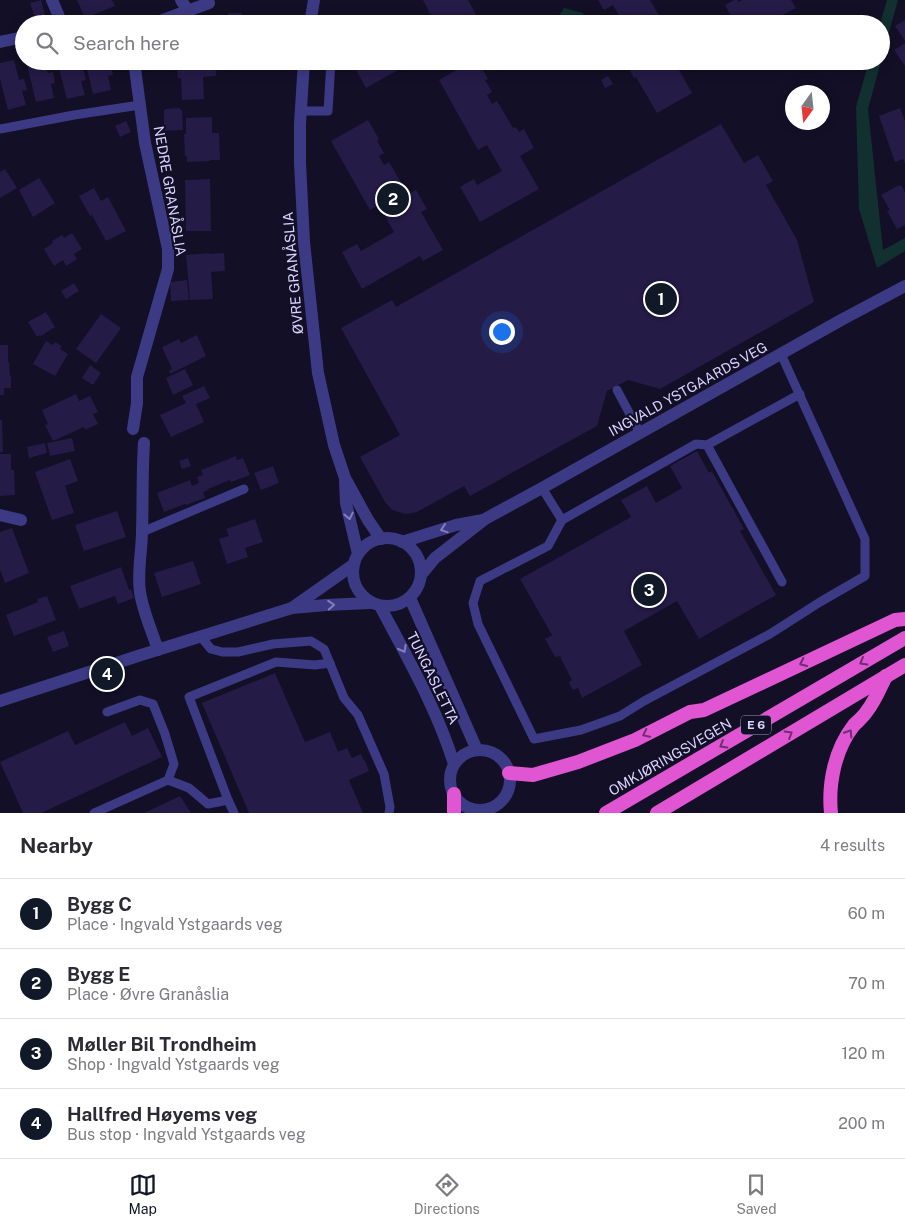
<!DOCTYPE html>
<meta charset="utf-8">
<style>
body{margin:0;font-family:"Public Sans",sans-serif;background:#f7f7f7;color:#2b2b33}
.compass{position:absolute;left:785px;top:85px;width:45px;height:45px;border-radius:50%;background:#fff;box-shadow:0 2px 12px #0003;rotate:195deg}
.you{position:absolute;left:501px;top:331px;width:18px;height:18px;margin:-12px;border:4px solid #fff;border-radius:50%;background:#1a73e8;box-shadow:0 0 0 8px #1a73e833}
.badge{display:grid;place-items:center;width:32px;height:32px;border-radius:50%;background:#111827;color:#fff;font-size:16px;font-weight:700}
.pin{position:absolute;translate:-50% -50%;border:2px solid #fff;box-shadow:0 1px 5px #0006}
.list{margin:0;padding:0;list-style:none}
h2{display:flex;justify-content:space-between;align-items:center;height:65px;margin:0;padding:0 20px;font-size:21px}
h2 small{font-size:16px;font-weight:400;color:#7c7c81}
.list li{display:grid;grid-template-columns:32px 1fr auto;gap:15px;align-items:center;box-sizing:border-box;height:70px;padding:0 20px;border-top:1px solid #e1e1e2}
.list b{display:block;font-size:19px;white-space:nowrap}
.list p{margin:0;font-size:16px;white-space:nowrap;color:#7c7c81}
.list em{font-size:16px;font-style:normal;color:#7c7c81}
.icon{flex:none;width:28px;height:28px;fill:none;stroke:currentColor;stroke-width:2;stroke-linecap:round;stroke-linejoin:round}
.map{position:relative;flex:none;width:905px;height:813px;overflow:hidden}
.search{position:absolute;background:#fff;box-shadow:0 2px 12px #0003;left:15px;right:15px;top:15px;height:55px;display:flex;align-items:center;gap:12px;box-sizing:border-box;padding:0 18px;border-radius:28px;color:#7c7c81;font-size:19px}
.sheet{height:345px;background:#fff}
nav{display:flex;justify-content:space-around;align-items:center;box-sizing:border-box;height:70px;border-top:1px solid #e1e1e2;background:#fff;font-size:14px;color:#7c7c81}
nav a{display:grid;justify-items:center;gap:2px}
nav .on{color:#111827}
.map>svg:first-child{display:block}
.green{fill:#12302f}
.building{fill:#241b47}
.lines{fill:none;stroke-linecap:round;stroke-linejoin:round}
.service{stroke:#3d3a85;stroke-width:9}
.minor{stroke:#3d3a85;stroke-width:12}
.tertiary{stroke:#3d3a85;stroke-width:12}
.trunk{stroke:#e055d1;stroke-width:14}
.oneway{stroke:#837fbc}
.oneway2{stroke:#6f2e73}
.labels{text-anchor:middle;stroke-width:4.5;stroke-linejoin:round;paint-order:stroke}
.shield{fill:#130f26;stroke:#9e99be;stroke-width:1}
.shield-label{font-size:12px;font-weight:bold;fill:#d9d4ff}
.street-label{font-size:14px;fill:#d9d4ff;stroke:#130f26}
</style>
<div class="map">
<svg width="905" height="813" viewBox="0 0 905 813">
<rect width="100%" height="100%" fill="#130f26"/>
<g class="green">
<path d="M887 0H898L881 61V24H880Z"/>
<path d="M564 8 583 13 589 24H558L556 20Z"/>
<path d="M869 61H881L868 109 883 250 905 238V251L877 268 859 209 856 107Z"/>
</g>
<g class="building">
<path d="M41 0 45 15 35 18 30 3Z"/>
<path d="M77 0H112L115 6 85 18Z"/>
<path d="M423 0H468L478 18 468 24H435Z"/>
<path d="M598 0H650L661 19 652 24H624L613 5 604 10Z"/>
<path d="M734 0H737L739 2 742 0H791L796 8 766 24H735L725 5Z"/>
<rect x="228" y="13" width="14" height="11"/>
<path d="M905 20V41L895 26Z"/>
<path d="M905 43V66L894 50Z"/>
<path d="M14 60 19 80 24 79 27 90 22 91 26 105 8 110 0 79V63Z"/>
<path d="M26 61H45L48 73 53 72 55 83 51 84 54 98 36 102Z"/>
<path d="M57 61H76L78 70 83 68 86 80 81 81 85 95 67 99Z"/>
<path d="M85 61H104L105 65 110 64 113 75 108 76 111 90 93 94Z"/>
<path d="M180 61H215L216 76 203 77 204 99 182 100 181 78H178L177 65H180Z"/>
<path d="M351 61H414L366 88Z"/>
<path d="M472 61H478L488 79 485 80 492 92 487 95 492 104 497 101 513 128 516 127 519 132 524 129 534 148 520 156 539 189 480 222 460 187 474 179 477 185 502 171 487 145 478 150 439 80Z"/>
<path d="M628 61H668L670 63 674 61 692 93 657 113 636 77 634 78 630 71 633 69Z"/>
<path d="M608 76 613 84 605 88 601 80Z"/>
<path d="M180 108V110H182L183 130 164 131V110H166V109Z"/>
<path d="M900 108 905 121V163L903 159 895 162 879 116Z"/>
<path d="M212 117V133H219L220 160H210V161L187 162V156H185L184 134H186V118Z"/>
<path d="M368 120 379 139 377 141 384 153 379 156 384 165 389 162 405 189 407 188 410 193 416 190 427 209 421 212 443 250 423 261 420 256 362 289 342 252 357 244 361 251 394 232 379 205 370 210 331 141Z"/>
<path d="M126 121 131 132 120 137 115 126Z"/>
<path d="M721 124 744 163 758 155 773 181 766 185 797 240 814 302 660 389 628 380 607 391 597 426 470 496 464 486 417 512 406 514 392 510 385 502 360 457 400 435 341 328 392 300 396 307Z"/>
<path d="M5 169 17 188 0 198V172Z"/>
<path d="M39 178 55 203 33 217 19 190Z"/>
<path d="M210 179 211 231H186L185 180Z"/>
<path d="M899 185V186L901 185 905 192V225L897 229 887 211 890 210 881 195Z"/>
<path d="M94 188 101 201 108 197 126 231 106 241 92 215 90 216 79 196Z"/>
<path d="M72 233 82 249 74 254 77 259 66 266 63 260 54 266 44 249 53 243 52 241 62 235 64 238Z"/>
<path d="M209 253V254L224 253 225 271 211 272 213 299 190 300 186 255Z"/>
<path d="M187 280 189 300 171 301 170 282Z"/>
<path d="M74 283 79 291 66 299 61 291Z"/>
<path d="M46 312 55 327 41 336 40 335 37 337 28 322Z"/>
<path d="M101 314 121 328 96 363 76 349Z"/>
<path d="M197 335 206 356 170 374 169 371 172 369 162 347 179 339 181 343Z"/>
<path d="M46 341 53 345 55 342 62 346 60 349 68 354 55 376 33 364Z"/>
<path d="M0 345H8V362H9L10 376H11V388H4V395H0Z"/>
<path d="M90 365 101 373 93 385 82 378Z"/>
<path d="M185 369 193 385 173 395 166 378Z"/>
<path d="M204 386 210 398 196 404 204 422 171 437 160 415 186 403 182 396Z"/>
<path d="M76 394 79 401 90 396 98 412 93 414 98 424 85 430 84 427 53 441 45 425 48 424 42 410Z"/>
<path d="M0 420H2L3 452H0Z"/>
<path d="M72 438 75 451 50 456 47 443Z"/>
<path d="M45 443 47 453 29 458 27 447Z"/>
<path d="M697 451 709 473 712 471 744 529 740 531 776 595 699 639 677 601 624 631 642 665 582 698 578 688 573 690 569 683V682L572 680 560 657 562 656 555 657 545 639 552 635 520 579 631 517 621 500 647 486 656 503 682 488 670 466Z"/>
<path d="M0 454H11V470H14L15 495 0 496Z"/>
<path d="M236 456 237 460 243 458 250 475 231 482 230 480 208 489V490L203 492 205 498 186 505 185 504 164 512 157 493 190 480 192 486 199 483 197 477 203 475 201 470Z"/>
<path d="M188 458 191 466 182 469 179 461Z"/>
<path d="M70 459 78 481 65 486 74 513 52 520 35 472Z"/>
<path d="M273 466 279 483 261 490 254 473Z"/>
<path d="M117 511 126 537 84 551 75 525Z"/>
<path d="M255 519 263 542 245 548 248 557 227 564 219 539 229 536 226 529Z"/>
<path d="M12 528 29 573 5 583 0 570V532Z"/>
<path d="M193 561 201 584 162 597 154 573Z"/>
<path d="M121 567 129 590 131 589 134 598 118 604 115 596 79 609 70 586Z"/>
<path d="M47 596 56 620 14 636 6 615 38 602 37 599Z"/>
<path d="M64 631 69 646 53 652 47 637Z"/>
<path d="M275 673 305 742 330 732 338 752 347 748 352 758 361 754 364 761H365L369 771 349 780 363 813H249L202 703Z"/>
<path d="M125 722 132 736 148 728 162 757 41 813H23L0 762 68 731 75 745Z"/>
<path d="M180 796 191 813H144Z"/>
</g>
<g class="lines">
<g class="service">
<path d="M301 111H328L331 61"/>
<path d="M0 129 74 115 140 105"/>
<path d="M617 390 640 433"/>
<path d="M707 445 800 394"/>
<path d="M542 488 562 520 548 546 480 581 473 603 478 624 534 739 581 730 620 716 644 701 770 634 820 602 865 576V539L781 354"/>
<path d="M562 520 696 444 707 445 782 582"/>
<path d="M142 532 244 489"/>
<path d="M201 637 211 649 222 652H238L273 644 311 641 324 649 344 698 358 715 384 774 390 807 389 813"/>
<path d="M168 780 189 788 208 804 228 800 189 697 276 662 315 665 330 663"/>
<path d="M228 800 234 813"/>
<path d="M94 813 168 780 174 764 165 734 153 704 140 700 107 712"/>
</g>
<g class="minor">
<path d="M52 0 62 24"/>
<path d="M181 0 188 11"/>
<path d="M152 24 209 3"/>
<path d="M310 24 314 0"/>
<path d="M0 42 24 37"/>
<path d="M304 61 300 124V163L304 242 318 373 334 445 345 478 368 520 381 539"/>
<path d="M133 429 137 403V377L168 269V249L145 143 134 61"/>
<path d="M144 443C142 473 143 502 142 531 142 551 137 572 140 592 143 612 152 631 158 650"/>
<path d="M345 481 346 503 358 554"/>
<path d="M0 515 21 520"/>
<path d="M292 608 353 565"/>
<path d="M0 701 141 655 292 608 326 605 370 603"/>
</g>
<g class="tertiary">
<circle cx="387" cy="572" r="34"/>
<path d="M402 542 456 525 483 520"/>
<path d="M421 575 435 558 485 519 542 488 843 319 905 286"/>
<path d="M410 598 477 750"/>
<path d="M380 606C407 657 437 709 454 764"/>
<circle cx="480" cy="780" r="30"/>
</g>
<g class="trunk">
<path d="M509 773 533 775 578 762 635 740 690 712 704 710 895 620 905 619"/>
<path d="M454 794V813"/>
<path d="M606 813 905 638"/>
<path d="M657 813 905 665"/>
<path d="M831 813C828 783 835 749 854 725 859 720 864 716 867 711 875 701 880 688 886 676"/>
</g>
</g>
<defs><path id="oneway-chevron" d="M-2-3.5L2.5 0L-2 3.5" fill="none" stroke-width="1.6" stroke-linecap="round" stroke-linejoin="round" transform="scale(1.25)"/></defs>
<g class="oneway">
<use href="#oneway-chevron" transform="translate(349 516) rotate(78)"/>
<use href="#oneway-chevron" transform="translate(444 529) rotate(162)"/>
<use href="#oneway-chevron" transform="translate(331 605) rotate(-4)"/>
<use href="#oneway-chevron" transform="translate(403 649) rotate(62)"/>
</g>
<g class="oneway2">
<use href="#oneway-chevron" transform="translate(863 662) rotate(150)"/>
<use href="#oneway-chevron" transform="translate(803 663) rotate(155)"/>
<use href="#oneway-chevron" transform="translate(849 733) rotate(-57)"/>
<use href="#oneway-chevron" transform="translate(646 734) rotate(154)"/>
<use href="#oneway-chevron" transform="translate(789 734) rotate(-31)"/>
<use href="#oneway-chevron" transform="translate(723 745) rotate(150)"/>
</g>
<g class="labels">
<rect class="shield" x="741" y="715.5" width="30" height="19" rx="4"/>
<g class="shield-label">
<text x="756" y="729">E 6</text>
</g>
<g class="street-label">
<text transform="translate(170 191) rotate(80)" y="5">NEDRE GRANÅSLIA</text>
<text transform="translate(293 273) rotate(-95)" y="5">ØVRE GRANÅSLIA</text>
<text transform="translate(688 389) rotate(-29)" y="5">INGVALD YSTGAARDS VEG</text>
<text transform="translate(433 678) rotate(64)" y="5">TUNGASLETTA</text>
<text transform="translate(670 757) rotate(-30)" y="5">OMKJØRINGSVEGEN</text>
</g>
</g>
</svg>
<svg class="compass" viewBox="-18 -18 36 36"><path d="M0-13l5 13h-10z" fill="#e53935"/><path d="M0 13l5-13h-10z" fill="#7c7c81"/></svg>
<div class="you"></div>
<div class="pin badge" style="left:661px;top:299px">1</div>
<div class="pin badge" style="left:393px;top:199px">2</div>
<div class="pin badge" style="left:649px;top:590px">3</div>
<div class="pin badge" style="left:107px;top:674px">4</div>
<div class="search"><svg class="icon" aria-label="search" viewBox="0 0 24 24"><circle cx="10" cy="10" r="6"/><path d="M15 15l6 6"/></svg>Search here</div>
</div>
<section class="sheet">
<h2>Nearby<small>4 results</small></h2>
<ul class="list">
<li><span class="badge">1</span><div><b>Bygg C</b><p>Place · Ingvald Ystgaards veg</p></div><em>60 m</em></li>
<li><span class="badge">2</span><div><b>Bygg E</b><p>Place · Øvre Granåslia</p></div><em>70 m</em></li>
<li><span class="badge">3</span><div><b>Møller Bil Trondheim</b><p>Shop · Ingvald Ystgaards veg</p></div><em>120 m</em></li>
<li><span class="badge">4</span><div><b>Hallfred Høyems veg</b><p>Bus stop · Ingvald Ystgaards veg</p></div><em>200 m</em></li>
</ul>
</section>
<nav>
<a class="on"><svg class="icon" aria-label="map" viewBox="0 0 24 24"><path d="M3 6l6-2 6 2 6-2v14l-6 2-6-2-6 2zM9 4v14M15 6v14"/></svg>Map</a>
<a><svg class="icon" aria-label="directions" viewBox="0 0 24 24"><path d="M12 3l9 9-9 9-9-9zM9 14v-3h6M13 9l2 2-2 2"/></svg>Directions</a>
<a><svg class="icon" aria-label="saved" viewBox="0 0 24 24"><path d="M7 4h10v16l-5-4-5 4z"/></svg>Saved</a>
</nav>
